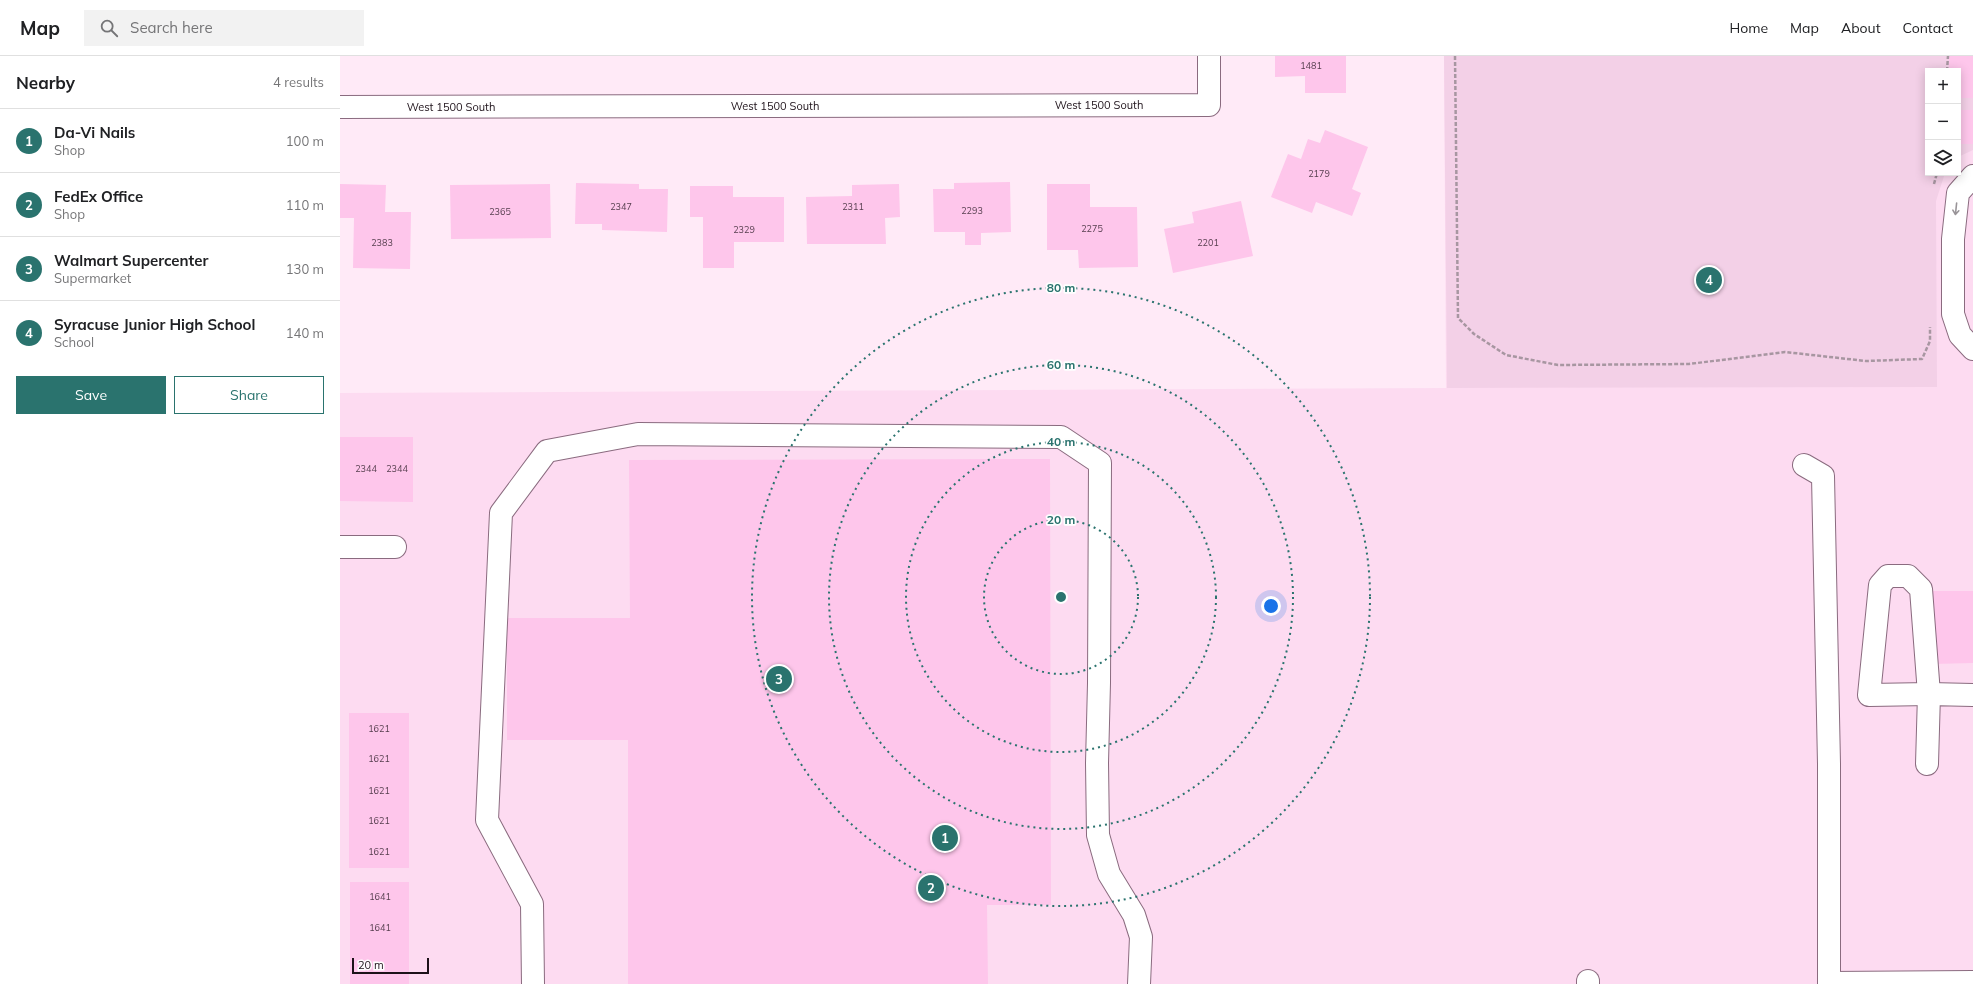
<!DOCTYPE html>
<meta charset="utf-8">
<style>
body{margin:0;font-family:Mulish,sans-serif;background:#f2f2f2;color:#202124}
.controls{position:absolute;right:12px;top:12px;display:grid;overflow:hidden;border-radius:0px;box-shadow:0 2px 10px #0003}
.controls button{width:36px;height:36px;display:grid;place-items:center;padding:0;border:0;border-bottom:1px solid #e0e0e0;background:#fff;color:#202124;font:20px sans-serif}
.scale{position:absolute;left:12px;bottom:10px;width:77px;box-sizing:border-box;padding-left:4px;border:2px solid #1d1119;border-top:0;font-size:11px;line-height:14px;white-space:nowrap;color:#1d1119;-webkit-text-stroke:3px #fefefe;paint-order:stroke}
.you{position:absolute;left:931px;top:550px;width:14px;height:14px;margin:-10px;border:3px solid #fff;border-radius:50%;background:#1a73e8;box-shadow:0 0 0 6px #1a73e833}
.badge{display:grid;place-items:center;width:26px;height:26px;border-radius:50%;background:#2a736e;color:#fff;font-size:13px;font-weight:700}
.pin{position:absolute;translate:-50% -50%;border:2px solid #fff;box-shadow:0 1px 4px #0006}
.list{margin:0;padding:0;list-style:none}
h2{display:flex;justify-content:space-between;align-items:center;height:52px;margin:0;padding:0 16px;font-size:17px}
h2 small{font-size:13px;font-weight:400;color:#757577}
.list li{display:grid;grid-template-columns:26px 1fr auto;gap:12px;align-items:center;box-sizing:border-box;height:64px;padding:0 16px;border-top:1px solid #e0e0e0}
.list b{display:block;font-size:15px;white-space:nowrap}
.list p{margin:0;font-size:13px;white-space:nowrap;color:#757577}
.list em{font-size:13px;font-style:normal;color:#757577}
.actions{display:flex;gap:8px;padding:12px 16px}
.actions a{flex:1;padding:9px 0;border:1px solid #2a736e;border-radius:0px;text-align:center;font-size:14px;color:#2a736e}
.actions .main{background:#2a736e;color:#fff}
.icon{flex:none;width:22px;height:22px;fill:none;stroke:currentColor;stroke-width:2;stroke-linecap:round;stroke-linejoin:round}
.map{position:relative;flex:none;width:1633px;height:928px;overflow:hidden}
header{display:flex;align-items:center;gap:24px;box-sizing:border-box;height:56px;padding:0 20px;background:#fff;border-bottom:1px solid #e0e0e0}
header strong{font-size:19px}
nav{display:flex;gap:22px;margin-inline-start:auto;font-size:14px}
.search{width:280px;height:36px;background:#f2f2f2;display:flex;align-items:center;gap:10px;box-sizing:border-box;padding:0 14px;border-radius:0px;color:#757577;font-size:15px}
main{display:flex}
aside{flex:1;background:#fff}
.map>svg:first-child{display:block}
.built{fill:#fddbf1;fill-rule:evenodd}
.green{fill:#f3d0e7}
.building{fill:#fec6eb}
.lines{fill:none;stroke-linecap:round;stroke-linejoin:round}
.minor-casing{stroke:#8a6b7f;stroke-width:24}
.path{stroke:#a796a1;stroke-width:2.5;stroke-dasharray:4 2;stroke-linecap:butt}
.minor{stroke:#fff;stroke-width:22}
.oneway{stroke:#999498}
.ring{fill:none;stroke:#2a736e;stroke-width:2;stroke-dasharray:2 4}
.labels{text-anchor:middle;stroke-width:3.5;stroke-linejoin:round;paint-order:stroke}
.number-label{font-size:9px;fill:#553e4e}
.street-label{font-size:11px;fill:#1d1119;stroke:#fefefe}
.centre{fill:#2a736e;stroke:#fefefe;stroke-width:2}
.ring-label{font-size:12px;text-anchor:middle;font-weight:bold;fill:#2a736e;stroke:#fefefe;stroke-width:3.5;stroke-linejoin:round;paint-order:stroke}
</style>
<header>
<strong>Map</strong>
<div class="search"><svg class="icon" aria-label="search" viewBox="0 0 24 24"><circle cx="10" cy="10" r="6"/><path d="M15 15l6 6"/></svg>Search here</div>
<nav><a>Home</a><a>Map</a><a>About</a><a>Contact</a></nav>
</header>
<main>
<aside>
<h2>Nearby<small>4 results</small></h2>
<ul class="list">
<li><span class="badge">1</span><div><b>Da-Vi Nails</b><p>Shop</p></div><em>100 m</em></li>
<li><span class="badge">2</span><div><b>FedEx Office</b><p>Shop</p></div><em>110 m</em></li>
<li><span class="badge">3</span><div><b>Walmart Supercenter</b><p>Supermarket</p></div><em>130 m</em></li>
<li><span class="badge">4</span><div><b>Syracuse Junior High School</b><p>School</p></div><em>140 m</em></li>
</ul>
<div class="actions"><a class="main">Save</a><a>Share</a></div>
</aside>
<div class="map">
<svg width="1633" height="928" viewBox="0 0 1633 928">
<rect width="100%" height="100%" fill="#ffeaf7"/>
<path class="built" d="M1104 0H1633V928H0V337L1106 332ZM1588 15H1618V117H1588Z"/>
<path class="green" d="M1104 0H1633V94L1618 101V15H1588V117H1605L1596 145 1597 331 1107 332Z"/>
<g class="building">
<path d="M935 0H1006V37H965V20L935 21Z"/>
<path d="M1609 0H1633V42H1618V15H1609Z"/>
<rect x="1618" y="54" width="15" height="34"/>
<path d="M985 74 1028 91 1012 133 1021 137 1012 160 976 146 972 157 931 141 948 98 961 103 968 83 980 87Z"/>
<path d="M670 126 671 176 641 177V189H625V176H594L593 133H614V127Z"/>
<path d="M236 127 299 128V133H328L327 176 262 174V168H235Z"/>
<path d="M0 128 46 129 45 156H71L70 213 13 212 14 162H0Z"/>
<path d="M210 128 211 182 111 183 110 129Z"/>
<path d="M559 128 560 161 545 162 546 188H467L466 141 512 140V129Z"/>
<path d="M707 128H750V151H797L798 211 739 212 738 194H707Z"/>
<path d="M350 130H393V141H444V186H394V212H363V161H350Z"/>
<path d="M901 145 913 200 833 217 824 173 854 167 852 156Z"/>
<path d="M0 381H73V446L0 445Z"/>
<path d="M710 403 711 849H647L648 928H288V684H167V562H290L289 404Z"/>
<path d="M1593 535H1633V607L1593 608Z"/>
<rect x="9" y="657" width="60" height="155"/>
<rect x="10" y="826" width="59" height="102"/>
</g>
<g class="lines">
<defs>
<g id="minor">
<path d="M0 51 869 49V0"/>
<path d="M1633 120 1618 137 1613 183V258L1620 279 1633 293"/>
<path d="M1464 409 1483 420 1489 708V928"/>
<path d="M0 491H55"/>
<path d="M1548 520H1568L1581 533 1589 638 1529 639 1540 529Z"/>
<path d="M1587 708 1589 638 1633 639"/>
<path d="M1248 925V928"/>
<path d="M1489 927 1633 926"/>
<path d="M193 928 192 848 147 764 161 457 207 395 298 378 721 381 760 407 759 627 757 707 758 779 769 818 794 859 801 881 799 928"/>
</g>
</defs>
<use href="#minor" class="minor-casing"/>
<g class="path">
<path d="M1115 0 1118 262 1134 278 1166 299 1218 309 1349 308 1445 296 1526 305 1582 303 1590 285V271"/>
<path d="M1607 15 1608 0"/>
<path d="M1594 128 1597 117"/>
</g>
<use href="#minor" class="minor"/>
</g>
<defs><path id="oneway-shaft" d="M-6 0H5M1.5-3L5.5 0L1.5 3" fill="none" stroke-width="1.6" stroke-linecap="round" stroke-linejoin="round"/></defs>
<use class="oneway" href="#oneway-shaft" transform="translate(1616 153) rotate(96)"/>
<g class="ring">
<circle cx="721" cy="541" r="77"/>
<circle cx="721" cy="541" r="155"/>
<circle cx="721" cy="541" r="232"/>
<circle cx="721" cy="541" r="309"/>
</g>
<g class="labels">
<g class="number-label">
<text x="971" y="13">1481</text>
<text x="979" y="121">2179</text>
<text x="281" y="154">2347</text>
<text x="513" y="154">2311</text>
<text x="632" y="158">2293</text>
<text x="160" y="159">2365</text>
<text x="752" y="176">2275</text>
<text x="404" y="177">2329</text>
<text x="42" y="190">2383</text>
<text x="868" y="190">2201</text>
<text x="26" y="416">2344</text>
<text x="57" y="416">2344</text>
<text x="39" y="676">1621</text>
<text x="39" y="706">1621</text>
<text x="39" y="738">1621</text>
<text x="39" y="768">1621</text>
<text x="39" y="799">1621</text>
<text x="40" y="844">1641</text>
<text x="40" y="875">1641</text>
</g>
<g class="street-label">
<text x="759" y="53">West 1500 South</text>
<text x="435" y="54">West 1500 South</text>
<text x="111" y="55">West 1500 South</text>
</g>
</g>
<circle cx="721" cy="541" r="6" class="centre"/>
<g class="ring-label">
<text x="721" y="236">80 m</text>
<text x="721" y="313">60 m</text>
<text x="721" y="390">40 m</text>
<text x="721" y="468">20 m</text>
</g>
</svg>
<div class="controls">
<button>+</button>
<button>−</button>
<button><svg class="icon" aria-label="layers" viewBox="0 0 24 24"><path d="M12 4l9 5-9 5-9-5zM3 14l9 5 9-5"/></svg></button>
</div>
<div class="scale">20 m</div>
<div class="you"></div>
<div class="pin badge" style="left:605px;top:782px">1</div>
<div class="pin badge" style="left:591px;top:832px">2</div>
<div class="pin badge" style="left:439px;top:623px">3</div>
<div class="pin badge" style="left:1369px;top:224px">4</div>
</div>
</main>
